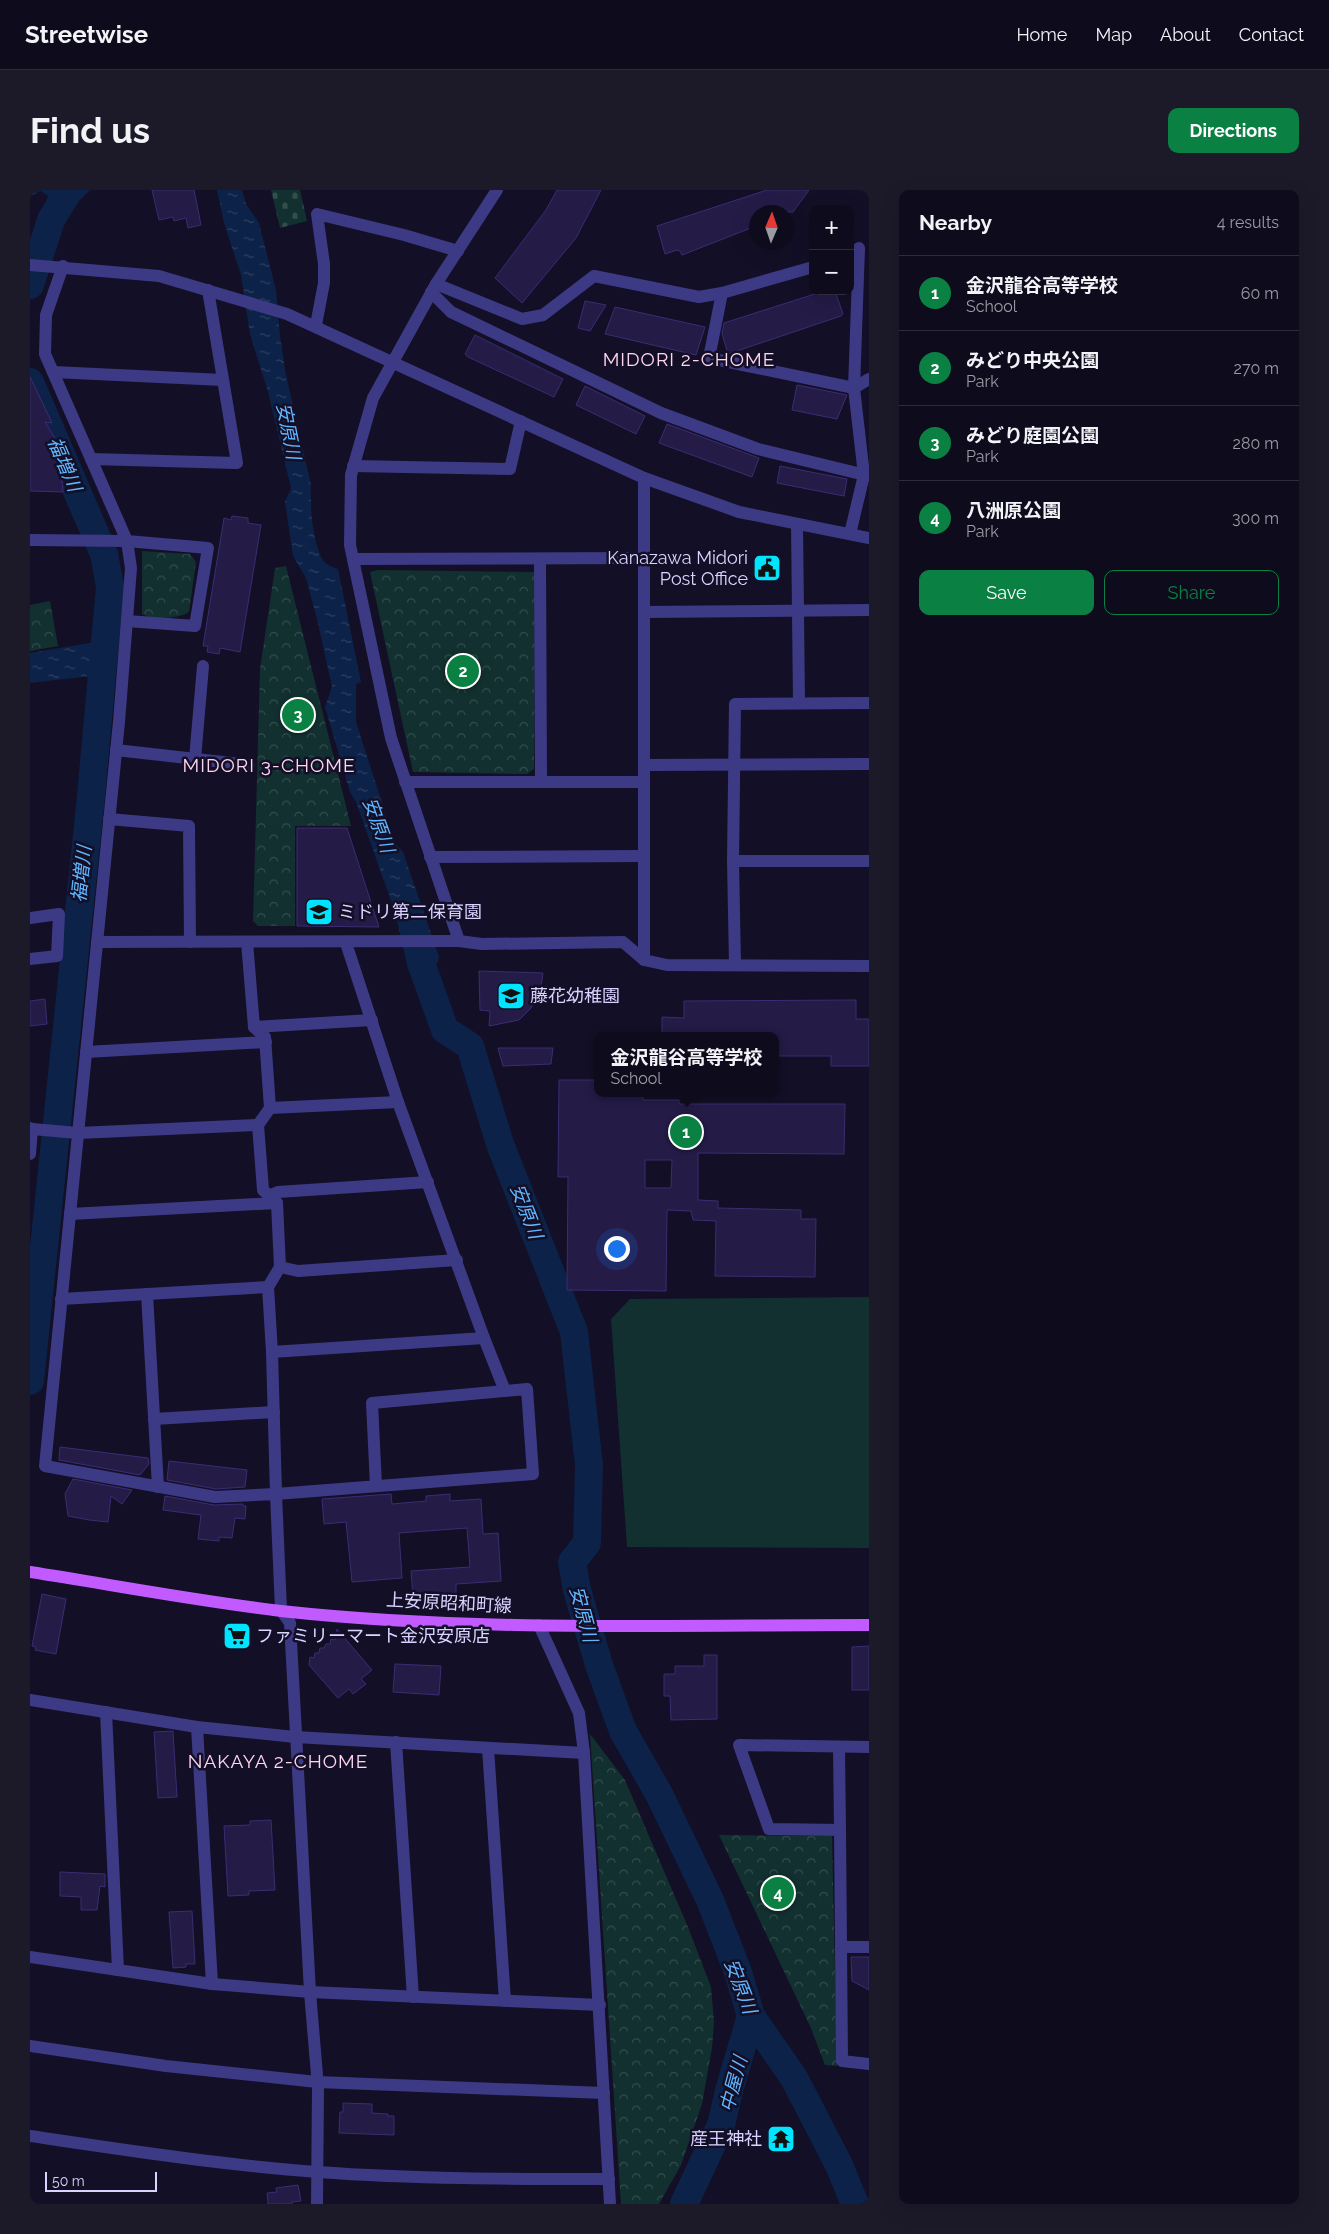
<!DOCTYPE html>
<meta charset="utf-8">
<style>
body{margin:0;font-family:Raleway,"Noto Sans JP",sans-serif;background:#1c1929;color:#f1f3f6}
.controls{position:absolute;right:15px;top:15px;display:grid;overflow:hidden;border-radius:10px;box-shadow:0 5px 20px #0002}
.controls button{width:45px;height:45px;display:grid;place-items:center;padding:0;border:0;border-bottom:1px solid #2e2b3b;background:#0e0b1c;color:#f1f3f6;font:25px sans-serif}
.compass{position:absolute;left:719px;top:15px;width:45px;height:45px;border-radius:50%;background:#0e0b1c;box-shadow:0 5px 20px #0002;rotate:2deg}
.scale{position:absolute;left:15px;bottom:12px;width:112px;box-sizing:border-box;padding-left:5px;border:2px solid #d9d4ff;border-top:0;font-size:14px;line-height:18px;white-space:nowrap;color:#d9d4ff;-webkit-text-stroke:4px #130f26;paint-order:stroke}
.you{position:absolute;left:586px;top:1058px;width:18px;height:18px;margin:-12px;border:4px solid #fff;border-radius:50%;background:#1a73e8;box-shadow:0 0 0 8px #1a73e833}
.badge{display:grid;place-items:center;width:32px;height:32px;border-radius:50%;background:#0b8043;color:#fff;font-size:16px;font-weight:700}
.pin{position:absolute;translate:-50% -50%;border:2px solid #fff;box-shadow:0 1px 5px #0006}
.popup{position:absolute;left:564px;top:842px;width:185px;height:65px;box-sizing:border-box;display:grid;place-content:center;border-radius:10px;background:#0e0b1c;filter:drop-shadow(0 1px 4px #0005);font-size:16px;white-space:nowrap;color:#9b9ba3}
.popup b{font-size:19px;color:#f1f3f6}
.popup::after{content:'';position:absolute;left:50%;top:100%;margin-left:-10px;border:10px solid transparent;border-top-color:#0e0b1c}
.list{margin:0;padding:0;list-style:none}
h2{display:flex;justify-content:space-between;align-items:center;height:65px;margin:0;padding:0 20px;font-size:21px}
h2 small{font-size:16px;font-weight:400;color:#9b9ba3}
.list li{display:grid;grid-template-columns:32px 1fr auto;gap:15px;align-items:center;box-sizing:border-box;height:75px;padding:0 20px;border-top:1px solid #2e2b3b}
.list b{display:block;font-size:19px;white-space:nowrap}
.list p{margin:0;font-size:16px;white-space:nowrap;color:#9b9ba3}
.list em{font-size:16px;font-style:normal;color:#9b9ba3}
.actions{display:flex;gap:10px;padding:15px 20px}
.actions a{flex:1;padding:11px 0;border:1px solid #0b8043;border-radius:10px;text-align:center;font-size:18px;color:#0b8043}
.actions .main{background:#0b8043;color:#fff}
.map{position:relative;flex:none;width:839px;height:2014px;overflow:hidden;border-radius:10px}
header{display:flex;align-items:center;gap:30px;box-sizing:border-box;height:70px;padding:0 25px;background:#0e0b1c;border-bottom:1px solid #2e2b3b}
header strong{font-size:24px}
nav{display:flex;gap:28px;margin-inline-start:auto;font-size:18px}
.intro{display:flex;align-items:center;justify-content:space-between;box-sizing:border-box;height:120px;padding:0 30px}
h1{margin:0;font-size:35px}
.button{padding:12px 22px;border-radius:10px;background:#0b8043;color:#fff;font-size:18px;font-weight:700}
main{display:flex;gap:30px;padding:0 30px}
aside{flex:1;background:#0e0b1c;border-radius:10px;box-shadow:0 5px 20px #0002}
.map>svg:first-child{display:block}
.forest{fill:url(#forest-crowns)}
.cemetery{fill:url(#cemetery-stones)}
.pitch{fill:#12302f}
.water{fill:url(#water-ripples)}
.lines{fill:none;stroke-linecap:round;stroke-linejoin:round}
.river{stroke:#0c2248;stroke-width:28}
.building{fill:#241b47;stroke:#3b2d73;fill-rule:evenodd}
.minor{stroke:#3d3a85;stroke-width:12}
.major{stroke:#c25bff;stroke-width:12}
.labels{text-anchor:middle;stroke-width:5;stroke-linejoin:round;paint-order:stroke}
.poi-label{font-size:18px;fill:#d9d4ff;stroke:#130f26;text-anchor:start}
.street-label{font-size:18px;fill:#d9d4ff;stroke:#130f26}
.neighbourhood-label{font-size:19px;letter-spacing:1px;fill:#ffd6f0;stroke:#130f26}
.water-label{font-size:19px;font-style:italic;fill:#62b6ff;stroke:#130f26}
</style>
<header>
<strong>Streetwise</strong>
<nav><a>Home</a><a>Map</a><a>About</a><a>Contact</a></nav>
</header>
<div class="intro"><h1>Find us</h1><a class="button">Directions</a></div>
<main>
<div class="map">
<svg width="839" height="2014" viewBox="0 0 839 2014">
<defs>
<pattern id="forest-crowns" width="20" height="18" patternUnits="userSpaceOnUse" patternTransform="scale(1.25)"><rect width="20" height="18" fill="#12302f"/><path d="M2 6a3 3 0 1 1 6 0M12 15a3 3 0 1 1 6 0" fill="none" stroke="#344d4e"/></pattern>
<pattern id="cemetery-stones" width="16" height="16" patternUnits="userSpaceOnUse" patternTransform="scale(1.25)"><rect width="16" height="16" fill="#12302f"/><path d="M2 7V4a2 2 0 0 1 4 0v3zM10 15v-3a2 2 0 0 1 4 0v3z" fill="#344d4e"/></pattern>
<pattern id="water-ripples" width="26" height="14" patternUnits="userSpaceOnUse" patternTransform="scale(1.25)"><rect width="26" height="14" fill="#0c2248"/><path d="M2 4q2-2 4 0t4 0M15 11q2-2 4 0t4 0" fill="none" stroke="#2f4163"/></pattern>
</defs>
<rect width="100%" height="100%" fill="#130f26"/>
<g class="forest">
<path d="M112 361 160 364 166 372 159 422C150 429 121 430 112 424Z"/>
<path d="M256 376 321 636H265V736H228L223 731 230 479 245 378Z"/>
<path d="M348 380 505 382 504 579 497 584 383 582 340 382Z"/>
<path d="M20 411 28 456 0 461V415Z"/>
<path d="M560 1544 595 1590 658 1737 681 1797 684 1832 682 1858 672 1914 651 1975 629 2014H591Z"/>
<path d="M689 1645 802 1646 807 1876 795 1875 780 1836Z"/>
</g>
<path class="cemetery" d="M241 0H270L277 31 250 38Z"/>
<path class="pitch" d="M839 1107V1358L597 1357 581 1129 600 1109Z"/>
<g class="water">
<path d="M0 0H60L17 43 20 52 3 54 18 6 11 1 0 6Z"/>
<path d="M187 0H212L216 14 229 33 246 100 250 146 256 185 281 295C280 316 282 354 294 372 297 375 303 377 308 379L331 492 326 494V532L365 653 373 662 409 767 407 774H377L365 722 326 612 320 602 295 517 302 497 287 429 276 388 263 366 255 312 261 298 238 202 220 144 211 85 194 33Z"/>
<path d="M66 452 61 486 0 493V463Z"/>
</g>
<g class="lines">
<g class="river">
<path d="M0 95 21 30 39 0"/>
<path d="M0 192 74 364 80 397 60 616 0 1191"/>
<path d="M384 738 391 773 415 840 440 856 470 954 544 1142 559 1275 557 1353 542 1372 547 1400 569 1475 593 1541 629 1604 680 1710 708 1782 721 1826 764 1888 809 1975 825 2014"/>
<path d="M654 2014 691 1935 700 1897 721 1826"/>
</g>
</g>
<g class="building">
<path d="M122 0H164L171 35 158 38 156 28 144 31 143 27 129 30Z"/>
<path d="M527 0H571L546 48 492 113 465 88 516 20Z"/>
<path d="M737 0H779L763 22H726V36L652 65 650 61 647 60 635 64 627 36Z"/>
<path d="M794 101H805L813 124 811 126 698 164 692 144 694 133Z"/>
<path d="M555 111 576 115 560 141 548 138Z"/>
<path d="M585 117 675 137 666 165 575 144Z"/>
<path d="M445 145 533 189 524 207 438 167 435 164Z"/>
<path d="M0 187 22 233 15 232 36 267H32L33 272H30L33 302 0 301Z"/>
<path d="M767 195 817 205 807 229 762 220Z"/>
<path d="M555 196 615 226 606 244 546 215Z"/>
<path d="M637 234 729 268 722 287 629 253Z"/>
<path d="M750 276 817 289 814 306 747 293Z"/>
<path d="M202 326 218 328V333L231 335 210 462 190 458 189 464 177 462 178 456H173L194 328 201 330Z"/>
<path d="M267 638H317L349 737 267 736Z"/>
<path d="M449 781 513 783 511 798 501 818 489 830 459 836 460 821 450 820Z"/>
<path d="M15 809 17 834 0 836V811Z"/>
<path d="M826 810V829H839V876H801V866H745V846H632V827L654 828V811Z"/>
<path d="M468 858H523L521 874 473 876Z"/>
<path d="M529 890H567V903H613V910H649V914H815L814 964 668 963V1010L688 1011V1018L771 1020V1029H786L785 1087 685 1086 686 1031 663 1030 661 1021 637 1020 636 1101 537 1100 538 987H528ZM615 970H642L641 998H615Z"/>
<path d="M30 1257 118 1268 119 1274 110 1285 29 1270Z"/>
<path d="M139 1271 217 1280 215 1297 186 1299 137 1290Z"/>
<path d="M43 1289 102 1300 92 1314 81 1306 78 1332 59 1330 38 1326 35 1304Z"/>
<path d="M361 1304 362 1314 396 1311V1306L420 1304V1311L451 1309 453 1344 468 1343 471 1391 426 1394V1403L383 1407 381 1381 440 1377 437 1338 369 1343 372 1388 322 1392 316 1332 294 1334 292 1309Z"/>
<path d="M135 1306 184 1315 213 1314V1316H216L215 1329 205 1328 202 1348 189 1347V1351L168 1349 171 1325 133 1320Z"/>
<path d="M12 1404 36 1409 26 1464 5 1460 6 1457 2 1456Z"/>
<path d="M307 1439 342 1480 331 1489 336 1494 323 1504 319 1499 308 1508 279 1475 280 1467 284 1468 285 1463H289L290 1458H294L296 1454H300L301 1449 305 1450Z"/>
<path d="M839 1456V1500H822V1457Z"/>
<path d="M674 1465H687V1529L641 1530 640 1506H634V1484H645V1476H674Z"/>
<path d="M365 1474 411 1476 409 1505 363 1502Z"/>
<path d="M143 1541 147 1607 128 1608 124 1542Z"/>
<path d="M241 1630 245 1700 219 1701V1705L198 1706 194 1636 220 1635V1631Z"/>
<path d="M30 1682 75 1684V1697L70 1696 67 1720H51V1707L30 1706Z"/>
<path d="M162 1721 165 1774H156V1777L143 1778 139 1722Z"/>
<path d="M821 1767H839V1800L822 1791Z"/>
<path d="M313 1913 342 1914V1923L358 1924V1926H364V1945L309 1943 310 1922H313Z"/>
<path d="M747 1938 761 1940 762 1957 740 1958 739 1941 747 1940Z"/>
<path d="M268 1995 271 2011 262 2012V2014H238L237 2003 247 2002 246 1998Z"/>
</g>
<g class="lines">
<g class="minor">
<path d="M467 0 406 94 343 208 321 285 320 355 361 548 429 751 452 754 593 752 614 770 637 775 839 776"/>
<path d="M0 75 129 86 257 124 614 288 709 322 839 348"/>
<path d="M33 76 16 125 15 164 97 351 178 358 165 436 97 431"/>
<path d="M406 94 492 129 513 125 564 86 669 107 692 103 783 77"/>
<path d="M401 102 421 122 631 223 728 259 839 286"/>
<path d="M692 103 679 168 824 198 839 189"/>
<path d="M286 135 294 93V74L287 24 374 45 428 61"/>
<path d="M23 182 193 190"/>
<path d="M61 269 207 273 178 100"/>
<path d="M323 276 480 279 491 231"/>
<path d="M767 334 769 513"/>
<path d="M820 344 834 285 824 198 829 58"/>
<path d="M0 350 97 351 101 378 89 532 15 1276 185 1307 246 1304 251 1420 260 1433 280 1802 288 1897 287 2014"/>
<path d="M323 369 614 368"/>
<path d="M510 369 511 592"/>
<path d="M614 422 839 420"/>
<path d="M86 560 219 575"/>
<path d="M165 569 173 476"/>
<path d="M614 575 839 574"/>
<path d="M375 592H614"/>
<path d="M79 629 159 636 160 752"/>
<path d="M400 667 614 666"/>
<path d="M703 671 705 514 839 513"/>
<path d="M0 728 29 724 27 766 0 769"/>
<path d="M67 752 429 751"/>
<path d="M217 752 224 837 235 847 240 918 228 935 233 1000 247 1013 250 1077 238 1097 242 1162 246 1304 503 1284 497 1199 342 1213 346 1296"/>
<path d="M614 770V288"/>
<path d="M705 774 703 671H839"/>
<path d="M224 837 342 830"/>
<path d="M56 862 236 852"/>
<path d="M240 918 368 912"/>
<path d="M0 938 2 939 0 964"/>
<path d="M2 939 48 943 228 935"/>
<path d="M239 1006 248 1002 398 992"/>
<path d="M40 1024 247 1013"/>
<path d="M250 1077 268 1081 427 1070"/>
<path d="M117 1104 128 1297"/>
<path d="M31 1109 238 1097"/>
<path d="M454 1148 475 1201"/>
<path d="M242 1162 454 1148 368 912 316 753"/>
<path d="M124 1229 244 1222"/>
<path d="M509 1435 549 1523 554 1563 580 2014"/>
<path d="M0 1510 167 1537 265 1547 554 1563"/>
<path d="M76 1522 88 1780"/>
<path d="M167 1537 182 1794 280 1802 570 1815"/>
<path d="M366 1552 383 1807"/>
<path d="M809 1557 810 1640"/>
<path d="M839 1557 709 1555 739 1639 810 1640 812 1871 839 1874"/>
<path d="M458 1558 475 1811"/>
<path d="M812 1757H839"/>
<path d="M0 1767 182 1794"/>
<path d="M0 1856 136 1876 287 1892 574 1903"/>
<path d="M0 1946C96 1960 192 1975 288 1982 385 1989 482 1989 579 1989"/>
</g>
<path class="major" d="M0 1382C83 1395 167 1411 251 1421 443 1442 645 1435 839 1435"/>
</g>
<defs>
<symbol id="civic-square" viewBox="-11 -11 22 22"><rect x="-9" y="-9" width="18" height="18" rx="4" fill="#00e5ff" stroke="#130f26"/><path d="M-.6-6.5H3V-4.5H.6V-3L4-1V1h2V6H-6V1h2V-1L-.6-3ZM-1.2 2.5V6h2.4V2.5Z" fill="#111"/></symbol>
<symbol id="school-square" viewBox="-11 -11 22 22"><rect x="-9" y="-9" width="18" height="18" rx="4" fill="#00e5ff" stroke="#130f26"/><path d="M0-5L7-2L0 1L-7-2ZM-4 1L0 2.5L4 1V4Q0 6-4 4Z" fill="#111"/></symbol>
<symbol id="supermarket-square" viewBox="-11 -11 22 22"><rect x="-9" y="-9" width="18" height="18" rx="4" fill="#00e5ff" stroke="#130f26"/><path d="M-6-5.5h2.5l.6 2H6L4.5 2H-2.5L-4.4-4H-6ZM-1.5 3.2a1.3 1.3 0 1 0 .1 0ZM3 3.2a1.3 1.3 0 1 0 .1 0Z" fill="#111"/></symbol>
<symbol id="temple-square" viewBox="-11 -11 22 22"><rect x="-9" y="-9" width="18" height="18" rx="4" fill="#00e5ff" stroke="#130f26"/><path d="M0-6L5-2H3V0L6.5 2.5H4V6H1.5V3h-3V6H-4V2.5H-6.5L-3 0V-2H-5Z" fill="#111"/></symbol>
</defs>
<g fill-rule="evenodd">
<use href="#civic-square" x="721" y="362" width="32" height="32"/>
<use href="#school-square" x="273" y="706" width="32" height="32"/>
<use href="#school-square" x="465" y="790" width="32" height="32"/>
<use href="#supermarket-square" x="191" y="1430" width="32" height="32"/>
<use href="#temple-square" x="735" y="1933" width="32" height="32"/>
</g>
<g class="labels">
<g class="poi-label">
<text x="718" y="374" text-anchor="end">Kanazawa Midori<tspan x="718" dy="21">Post Office</tspan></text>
<text x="308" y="728">ミドリ第二保育園</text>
<text x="500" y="812">藤花幼稚園</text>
<text x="226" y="1452">ファミリーマート金沢安原店</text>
<text x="732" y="1955" text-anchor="end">産王神社</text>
</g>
<g class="street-label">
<text transform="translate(419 1413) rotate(3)" y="6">上安原昭和町線</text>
</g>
<g class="neighbourhood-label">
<text x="659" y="176">MIDORI 2-CHOME</text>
<text x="239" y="582">MIDORI 3-CHOME</text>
<text x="248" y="1578">NAKAYA 2-CHOME</text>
</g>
<g class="water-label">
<text transform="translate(259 241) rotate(79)" y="7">安原川</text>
<text transform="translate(35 274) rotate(67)" y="7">福増川</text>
<text transform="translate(349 635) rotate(70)" y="7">安原川</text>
<text transform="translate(51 684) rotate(-84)" y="7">福増川</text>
<text transform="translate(497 1021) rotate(69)" y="7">安原川</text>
<text transform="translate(554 1424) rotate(75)" y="7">安原川</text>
<text transform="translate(711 1796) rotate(69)" y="7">安原川</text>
<text transform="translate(703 1894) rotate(-75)" y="7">中屋川</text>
</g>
</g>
</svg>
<div class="controls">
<button>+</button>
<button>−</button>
</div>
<svg class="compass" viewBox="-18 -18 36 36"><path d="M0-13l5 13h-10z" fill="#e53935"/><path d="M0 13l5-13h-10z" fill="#9b9ba3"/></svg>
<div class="scale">50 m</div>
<div class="you"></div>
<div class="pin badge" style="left:656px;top:942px">1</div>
<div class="popup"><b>金沢龍谷高等学校</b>School</div>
<div class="pin badge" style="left:433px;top:481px">2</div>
<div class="pin badge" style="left:268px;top:525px">3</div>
<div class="pin badge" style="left:748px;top:1703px">4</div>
</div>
<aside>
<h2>Nearby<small>4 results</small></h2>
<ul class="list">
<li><span class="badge">1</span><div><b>金沢龍谷高等学校</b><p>School</p></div><em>60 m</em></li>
<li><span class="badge">2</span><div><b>みどり中央公園</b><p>Park</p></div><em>270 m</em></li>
<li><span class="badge">3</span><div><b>みどり庭園公園</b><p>Park</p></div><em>280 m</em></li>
<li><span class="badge">4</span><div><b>八洲原公園</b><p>Park</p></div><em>300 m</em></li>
</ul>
<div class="actions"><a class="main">Save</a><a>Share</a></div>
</aside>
</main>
